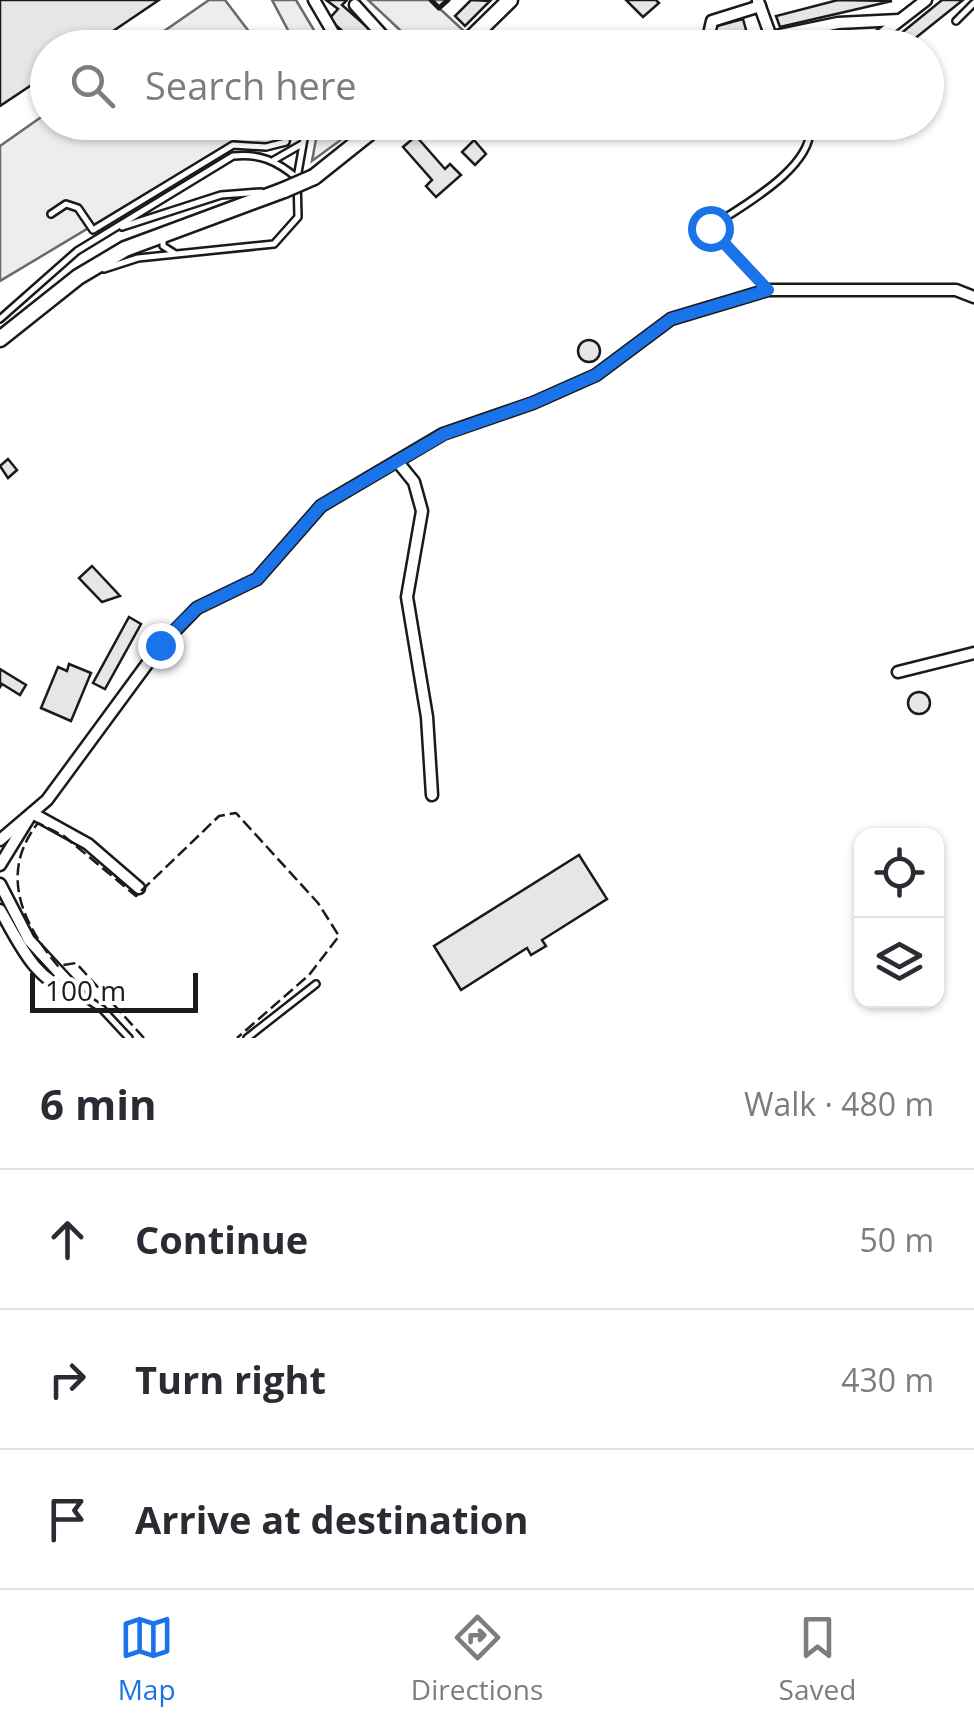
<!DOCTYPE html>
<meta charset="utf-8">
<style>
body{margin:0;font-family:"Open Sans",sans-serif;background:#f2f2f3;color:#2b2b33}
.controls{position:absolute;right:30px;bottom:30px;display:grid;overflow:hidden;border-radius:20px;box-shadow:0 2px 8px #0004}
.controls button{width:90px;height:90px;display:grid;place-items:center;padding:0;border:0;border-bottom:2px solid #e1e1e2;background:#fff;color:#2b2b33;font:50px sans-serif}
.scale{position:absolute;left:30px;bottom:25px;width:168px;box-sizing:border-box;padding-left:10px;border:5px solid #1a1a1a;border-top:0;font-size:28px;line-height:35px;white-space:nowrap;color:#1a1a1a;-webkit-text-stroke:8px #fff;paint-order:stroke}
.stop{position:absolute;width:30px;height:30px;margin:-22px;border:8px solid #1a73e8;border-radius:50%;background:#fff}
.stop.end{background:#1a73e8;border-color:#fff;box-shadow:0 2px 10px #0008}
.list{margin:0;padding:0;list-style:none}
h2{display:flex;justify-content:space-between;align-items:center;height:130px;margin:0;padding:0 40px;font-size:42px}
h2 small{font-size:32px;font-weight:400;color:#7c7c81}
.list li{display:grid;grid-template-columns:65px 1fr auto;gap:30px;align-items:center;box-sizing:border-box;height:140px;padding:0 40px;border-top:2px solid #e1e1e2}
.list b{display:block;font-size:38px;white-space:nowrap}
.list em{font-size:32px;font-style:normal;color:#7c7c81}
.icon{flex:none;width:55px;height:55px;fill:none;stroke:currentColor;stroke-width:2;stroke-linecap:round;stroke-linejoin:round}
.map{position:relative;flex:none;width:974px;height:1038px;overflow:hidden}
.search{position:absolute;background:#fff;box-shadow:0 2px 8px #0004;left:30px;right:30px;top:30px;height:110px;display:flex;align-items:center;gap:25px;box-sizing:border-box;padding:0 35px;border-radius:55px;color:#7c7c81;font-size:38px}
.sheet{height:550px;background:#fff}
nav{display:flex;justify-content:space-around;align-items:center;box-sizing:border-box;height:140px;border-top:2px solid #e1e1e2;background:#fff;font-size:28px;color:#7c7c81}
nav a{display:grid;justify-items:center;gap:5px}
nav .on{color:#1a73e8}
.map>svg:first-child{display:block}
.built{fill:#ededed;stroke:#6a6a6a;stroke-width:2.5}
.building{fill:#e6e6e6;stroke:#1a1a1a;stroke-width:2.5}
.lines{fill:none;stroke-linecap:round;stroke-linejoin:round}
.lane-casing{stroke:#1a1a1a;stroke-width:10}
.street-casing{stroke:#1a1a1a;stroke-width:15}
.secondary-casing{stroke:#1a1a1a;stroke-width:19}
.lane{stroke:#fff;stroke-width:5}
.street{stroke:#fff;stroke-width:10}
.secondary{stroke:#fff;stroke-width:14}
.secondary-bridge-casing{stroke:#1a1a1a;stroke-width:19;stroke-linecap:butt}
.secondary-bridge{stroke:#fff;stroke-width:14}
.fence{stroke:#1a1a1a;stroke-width:2.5;stroke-dasharray:12 5;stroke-linecap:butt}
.wall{stroke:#1a1a1a;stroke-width:5}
.route{stroke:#1a73e8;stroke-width:12}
</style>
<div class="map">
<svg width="974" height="1038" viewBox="0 0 974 1038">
<rect width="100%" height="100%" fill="#fff"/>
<g class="built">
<path d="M209 0H225L250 33 256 47H141Z"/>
<path d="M272 0H296L324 47H297Z"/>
<path d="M368 0H448L440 9 465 32 447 47H418Z"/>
<path d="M47 113 48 122 264 123 0 281V146Z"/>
<path d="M319 123V122L364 123 312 161Z"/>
</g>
<g class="building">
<path d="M0 0H159L88 48H48V74L0 106Z"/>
<path d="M326 0H347L342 5 375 34 366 44 370 48H361L329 19 338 9Z"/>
<path d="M471 0 490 1 465 26 455 16Z"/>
<path d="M626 0H656L659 3 643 17Z"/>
<path d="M838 0 892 1 780 27 776 16Z"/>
<path d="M942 0H963L903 48H883Z"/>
<path d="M743 19 751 48H708L721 42 713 27Z"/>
<path d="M832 34 836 45 830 48 784 47Z"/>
<path d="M416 136 445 169 450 164 461 175 436 197 426 186 432 180 403 147Z"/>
<path d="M474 140 486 154 475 165 462 152Z"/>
<circle cx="589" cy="351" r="11"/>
<path d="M8 459 17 470 8 478 0 466Z"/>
<path d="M92 566 120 596 102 602 79 578Z"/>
<path d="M129 617 141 624 105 689 93 683Z"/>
<path d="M69 664 91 673 71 721 41 708 58 667 67 671Z"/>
<path d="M0 669 26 685 20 695 2 684 0 687Z"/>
<circle cx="919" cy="703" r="11"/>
<path d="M579 855 607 899 542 940 546 946 531 955 527 948 461 990 434 946Z"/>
</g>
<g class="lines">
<defs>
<g id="lane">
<path d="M956 21 974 3"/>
<path d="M274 160 302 144"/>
<path d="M51 214 66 204 78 208 93 230 233 145 266 147 286 142 289 122"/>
<path d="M122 227 221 195 261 192"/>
<path d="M163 235V246L174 253"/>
<path d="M104 269 138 258 274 244 298 217 297 178 307 122"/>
<path d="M766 288 709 228C739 208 820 165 809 122"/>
<path d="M0 319 77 251 233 156C259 153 277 161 297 178"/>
<path d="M79 994 102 1009 129 1038"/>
<path d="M247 1038 316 984"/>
</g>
<g id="street">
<path d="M314 0 342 48"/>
<path d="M758 1 775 48"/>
<path d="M355 5 394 48"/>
<path d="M771 37 838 23 899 20"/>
<path d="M706 48 712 21 760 6"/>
<path d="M864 48 926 0"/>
<path d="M397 461 414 482 422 511 407 597 427 717 432 795"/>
<path d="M898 672 974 653"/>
<path d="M0 840 47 800 161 645 197 608 257 579 321 506 443 434 533 403 596 375 671 319 768 290H956L974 297"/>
<path d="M0 865 32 813 88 844 139 888"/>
<path d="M0 884 29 940 79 994"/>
<path d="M0 910C20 944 34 980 73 992"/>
</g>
<g id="secondary">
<path d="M461 48 510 0"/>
<path d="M314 177 383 122"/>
<path d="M0 339 78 277 125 249 284 190"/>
</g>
</defs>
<use href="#lane" class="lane-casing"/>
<use href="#street" class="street-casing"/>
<use href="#secondary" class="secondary-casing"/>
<use href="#lane" class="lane"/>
<use href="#street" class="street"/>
<use href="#secondary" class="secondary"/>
<defs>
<path id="secondary-bridge" d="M284 190 314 177"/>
</defs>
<use href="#secondary-bridge" class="secondary-bridge-casing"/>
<use href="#secondary-bridge" class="secondary-bridge"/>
<path class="fence" d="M144 1038 76 963 58 966C20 921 0 871 38 823L64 836 136 896 219 816 236 813 318 903 339 936 309 975 237 1038"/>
<path class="wall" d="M431 0 439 8 448 0"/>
</g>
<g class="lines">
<path class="route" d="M160 645 197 608 257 579 321 506 444 434 533 403 596 375 671 319 768 290 710 228"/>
</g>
</svg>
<div class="controls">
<button><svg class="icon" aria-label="locate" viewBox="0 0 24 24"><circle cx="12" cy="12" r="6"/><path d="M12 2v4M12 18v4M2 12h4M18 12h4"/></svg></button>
<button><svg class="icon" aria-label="layers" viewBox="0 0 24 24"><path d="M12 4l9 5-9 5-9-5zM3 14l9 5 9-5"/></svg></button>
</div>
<div class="scale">100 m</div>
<div class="stop" style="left:710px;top:228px"></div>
<div class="stop end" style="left:160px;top:645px"></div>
<div class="search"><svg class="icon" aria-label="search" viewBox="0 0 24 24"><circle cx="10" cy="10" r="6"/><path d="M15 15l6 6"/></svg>Search here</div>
</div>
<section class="sheet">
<h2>6 min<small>Walk · 480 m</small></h2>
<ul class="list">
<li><svg class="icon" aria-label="ahead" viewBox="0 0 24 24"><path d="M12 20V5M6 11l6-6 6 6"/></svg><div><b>Continue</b></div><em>50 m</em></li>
<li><svg class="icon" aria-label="right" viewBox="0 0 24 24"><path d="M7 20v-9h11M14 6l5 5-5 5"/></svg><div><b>Turn right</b></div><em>430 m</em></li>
<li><svg class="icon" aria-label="arrive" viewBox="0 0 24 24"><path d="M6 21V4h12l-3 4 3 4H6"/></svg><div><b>Arrive at destination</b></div></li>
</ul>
</section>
<nav>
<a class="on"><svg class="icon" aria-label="map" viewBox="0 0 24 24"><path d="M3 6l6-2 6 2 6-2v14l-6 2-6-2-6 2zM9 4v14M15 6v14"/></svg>Map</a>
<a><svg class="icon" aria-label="directions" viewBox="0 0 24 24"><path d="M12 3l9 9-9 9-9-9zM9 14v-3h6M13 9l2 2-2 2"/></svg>Directions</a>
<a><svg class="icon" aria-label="saved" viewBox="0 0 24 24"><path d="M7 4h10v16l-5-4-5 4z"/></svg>Saved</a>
</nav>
